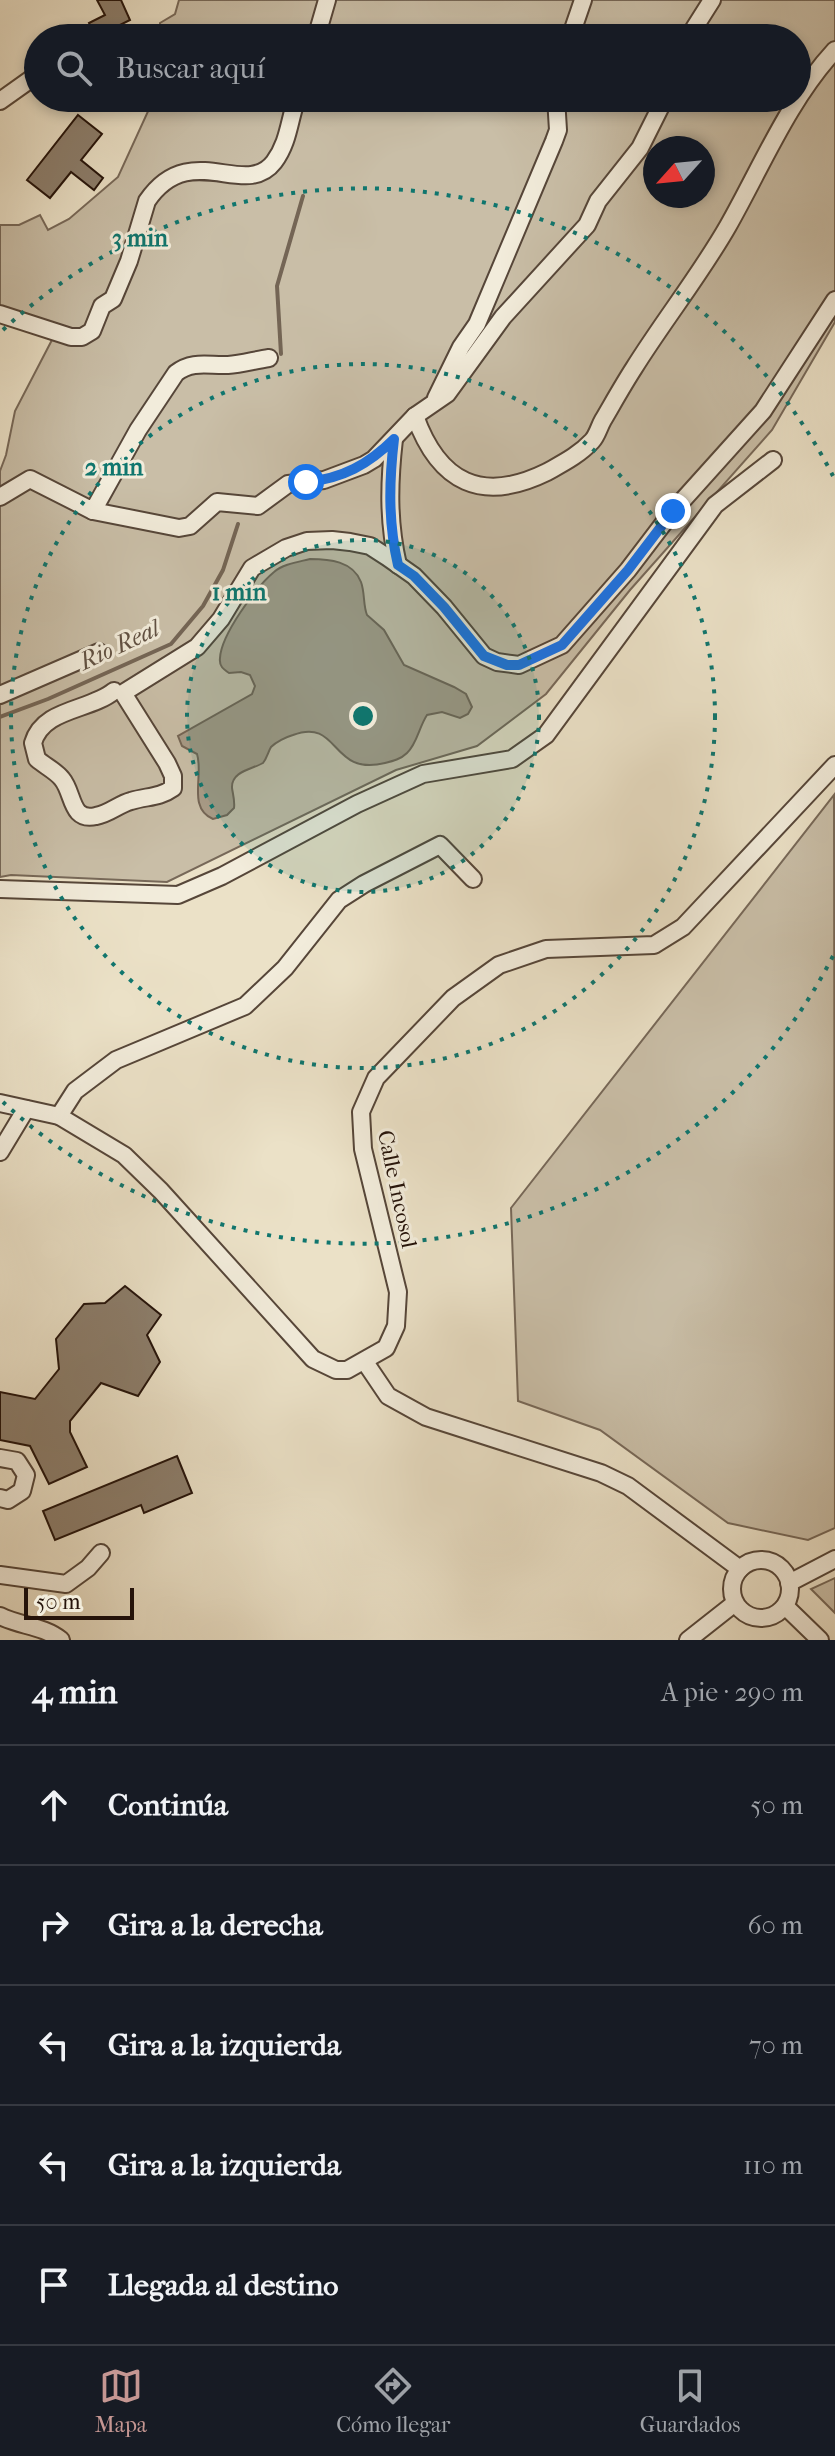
<!DOCTYPE html>
<html lang="es">
<meta charset="utf-8">
<style>
body{margin:0;font-family:"IM FELL French Canon",serif;background:#242831;color:#f1f3f6}
.compass{position:absolute;left:643px;top:136px;width:72px;height:72px;border-radius:50%;background:#171b24;box-shadow:0 4px 12px #0003;rotate:243deg}
.scale{position:absolute;left:24px;bottom:20px;width:110px;box-sizing:border-box;padding-left:8px;border:4px solid #25130a;border-top:0;font-size:22px;line-height:28px;white-space:nowrap;color:#25130a;-webkit-text-stroke:6px #f2ecdb;paint-order:stroke}
.stop{position:absolute;width:24px;height:24px;margin:-18px;border:6px solid #1a73e8;border-radius:50%;background:#fff}
.stop.end{background:#1a73e8;border-color:#fff;box-shadow:0 2px 8px #0008}
.list{margin:0;padding:0;list-style:none}
h2{display:flex;justify-content:space-between;align-items:center;height:104px;margin:0;padding:0 32px;font-size:34px}
h2 small{font-size:26px;font-weight:400;color:#9ea1a6}
.list li{display:grid;grid-template-columns:52px 1fr auto;gap:24px;align-items:center;box-sizing:border-box;height:120px;padding:0 32px;border-top:2px solid #363941}
.list b{display:block;font-size:30px;white-space:nowrap}
.list em{font-size:26px;font-style:normal;color:#9ea1a6}
.icon{flex:none;width:44px;height:44px;fill:none;stroke:currentColor;stroke-width:2;stroke-linecap:round;stroke-linejoin:round}
.map{position:relative;flex:none;width:835px;height:1640px;overflow:hidden}
.search{position:absolute;background:#171b24;box-shadow:0 4px 12px #0003;left:24px;right:24px;top:24px;height:88px;display:flex;align-items:center;gap:20px;box-sizing:border-box;padding:0 28px;border-radius:44px;color:#9ea1a6;font-size:30px}
.sheet{height:704px;background:#171b24}
nav{display:flex;justify-content:space-around;align-items:center;box-sizing:border-box;height:112px;border-top:2px solid #363941;background:#171b24;font-size:22px;color:#9ea1a6}
nav a{display:grid;justify-items:center;gap:4px}
nav .on{color:#c59692}
.map>svg:first-child{display:block}
.green{fill:#c9bea7;stroke:#776858;stroke-width:2;fill-rule:evenodd}
.water{fill:#a89b87;stroke:#746555;stroke-width:2}
.lines{fill:none;stroke-linecap:round;stroke-linejoin:round}
.stream{stroke:#746555;stroke-width:4}
.building{fill:#8c7e6c;stroke:#25130a;stroke-width:2}
.minor-casing{stroke:#564639;stroke-width:20}
.minor{stroke:#f2ecdb;stroke-width:16}
.route{stroke:#1a73e8;stroke-width:10}
.ring{fill:none;stroke:#0f766e;stroke-width:4;stroke-dasharray:4 8}
.labels{text-anchor:middle;stroke-width:6;stroke-linejoin:round;paint-order:stroke}
.street-label{font-size:22px;fill:#25130a;stroke:#f2ecdb}
.water-label{font-size:24px;font-style:italic;fill:#605042;stroke:#f2ecdb}
.centre{fill:#0f766e;stroke:#f2ecdb;stroke-width:4}
.ring-label{font-size:24px;text-anchor:middle;font-weight:bold;fill:#0f766e;stroke:#f2ecdb;stroke-width:6;stroke-linejoin:round;paint-order:stroke}
</style>
<div class="map">
<svg width="835" height="1640" viewBox="0 0 835 1640">
<rect width="100%" height="100%" fill="#ebe1c7"/>
<filter id="stains"><feTurbulence type="fractalNoise" baseFrequency=".0025" numOctaves="4"/><feColorMatrix values="0 0 0 0 .2 0 0 0 0 .09 0 0 0 0 .02 0 0 0 .5 -.17"/></filter>
<radialGradient id="worn" r=".72"><stop offset=".6" stop-color="#630" stop-opacity="0"/><stop offset="1" stop-color="#630" stop-opacity=".3"/></radialGradient>
<g class="green">
<path d="M179 0H835V322L772 430 630 590 546 694 477 746 396 770 167 882 11 875 0 877V471L6 455 15 411 54 336 0 320V225H19L40 215 48 230 69 219 118 177 150 107 151 98H797V38H159L160 23 175 14ZM655 148H703V196H655Z"/>
<path d="M834 795 835 1528 808 1540 728 1523 600 1430 518 1401 511 1208Z"/>
<path d="M835 1578V1613L811 1589Z"/>
</g>
<path class="water" d="M310 559C329 559 353 561 361 582 365 593 363 605 367 615L384 630 404 665 454 687 466 694 472 707 468 714 460 718 442 712 427 715C419 727 417 744 407 753 401 759 393 761 385 763 330 777 340 717 293 735 286 737 276 742 271 747 268 752 267 758 263 763 253 769 231 771 232 788 233 795 235 801 234 808L227 815 213 819C187 808 204 775 197 754L182 746 178 736 252 694 255 686 250 675 241 672 229 673C223 669 219 666 220 658 221 635 256 587 274 572 283 564 298 562 310 559Z"/>
<g class="lines">
<g class="stream">
<path d="M281 354 277 286 303 196"/>
<path d="M0 717 48 699 171 644 203 606 223 570 238 524"/>
</g>
</g>
<g class="building">
<path d="M97 0H121L130 20 96 37 89 23 105 15Z"/>
<path d="M78 115 102 134 81 160 103 178 94 190 71 172 50 198 27 180Z"/>
<path d="M125 1286 161 1315 147 1335 160 1362 138 1396 101 1383 70 1421V1432L87 1467 49 1484 30 1446 0 1440V1392L35 1399 59 1369 56 1339 84 1304 105 1303Z"/>
<path d="M177 1456 192 1493 144 1513 141 1505 55 1540 43 1511Z"/>
</g>
<g class="lines">
<defs>
<g id="minor">
<path d="M316 38 327 0"/>
<path d="M570 38 583 0"/>
<path d="M688 38 712 0"/>
<path d="M0 101 38 74"/>
<path d="M0 314 71 337H82L92 331 102 306 113 299 129 261 147 201C190 138 245 200 274 162 289 142 289 120 297 98"/>
<path d="M436 398 461 347 477 324 554 141 558 130 556 98"/>
<path d="M415 416C439 483 482 504 547 472 563 463 579 455 592 441 597 436 599 427 603 420 613 403 623 385 634 368 664 320 700 275 728 226 762 166 788 101 835 50"/>
<path d="M394 439C389 483 388 522 398 565"/>
<path d="M0 497 30 479 93 511 138 430 176 373C193 360 209 366 228 365 242 364 255 360 269 358"/>
<path d="M93 511 179 528 190 526 217 502 258 506 288 484 324 480 364 465 374 459 415 416 447 394 503 317 587 225 598 201 640 148 665 98"/>
<path d="M114 691C90 711 43 708 33 743L37 759C45 766 56 771 62 779 74 793 70 822 96 816 109 814 119 804 131 801 147 796 159 798 173 788V776L167 763 123 693 197 647 221 619 252 568 286 548 307 541 332 540 350 542 370 546 387 557 414 576 444 607 484 656 497 662 519 665 562 645 628 570 673 511 763 411 835 300"/>
<path d="M0 695 99 652"/>
<path d="M0 889 178 895 222 876 357 804 423 774 512 759 546 735 715 505 773 460"/>
<path d="M0 1103 59 1116 124 1155 161 1191 313 1359 336 1370H347L386 1348 396 1326 398 1292 363 1149 361 1112 376 1078 453 998 499 965 546 949 654 945 683 927 835 765"/>
<path d="M59 1116 75 1091 116 1060 245 1006 285 968 339 900 364 884 440 845 473 879"/>
<path d="M0 1152 26 1109"/>
<path d="M365 1362 388 1396 426 1417 601 1473 628 1486 740 1569"/>
<path d="M0 1458 17 1461 26 1475 22 1491 8 1500 0 1498"/>
<circle cx="761" cy="1589" r="29"/>
<path d="M0 1575 66 1584 88 1568 101 1553"/>
<path d="M789 1583 835 1559"/>
<path d="M785 1606 820 1640"/>
<path d="M0 1616C20 1626 44 1626 61 1640"/>
<path d="M688 1640 735 1603"/>
</g>
</defs>
<use href="#minor" class="minor-casing"/>
<use href="#minor" class="minor"/>
</g>
<g class="lines">
<path class="route" d="M306 482C342 479 369 464 394 439 389 482 388 522 398 565L414 576 444 607 484 656 507 665H519L562 645 628 570 673 511"/>
</g>
<circle cx="363" cy="716" r="176" fill="#0f766e" fill-opacity=".12"/>
<g class="ring">
<circle cx="363" cy="716" r="176"/>
<circle cx="363" cy="716" r="352"/>
<path d="M833 956A528 528 0 0 1 3 1102M3 330A528 528 0 0 1 833 476"/>
</g>
<g class="labels">
<g class="street-label">
<text transform="translate(398 1189) rotate(78)" y="8">Calle Incosol</text>
</g>
<g class="water-label">
<text transform="translate(119 645) rotate(-25)" y="8">Rio Real</text>
</g>
</g>
<circle cx="363" cy="716" r="12" class="centre"/>
<g class="ring-label">
<text x="140" y="246">3 min</text>
<text x="114" y="475">2 min</text>
<text x="239" y="600">1 min</text>
</g>
<rect width="100%" height="100%" filter="url(#stains)"/>
<rect width="100%" height="100%" fill="url(#worn)"/>
</svg>
<svg class="compass" viewBox="-18 -18 36 36"><path d="M0-13l5 13h-10z" fill="#e53935"/><path d="M0 13l5-13h-10z" fill="#9ea1a6"/></svg>
<div class="scale">50 m</div>
<div class="stop" style="left:306px;top:482px"></div>
<div class="stop end" style="left:673px;top:511px"></div>
<div class="search"><svg class="icon" aria-label="search" viewBox="0 0 24 24"><circle cx="10" cy="10" r="6"/><path d="M15 15l6 6"/></svg>Buscar aquí</div>
</div>
<section class="sheet">
<h2>4 min<small>A pie · 290 m</small></h2>
<ul class="list">
<li><svg class="icon" aria-label="ahead" viewBox="0 0 24 24"><path d="M12 20V5M6 11l6-6 6 6"/></svg><div><b>Continúa</b></div><em>50 m</em></li>
<li><svg class="icon" aria-label="right" viewBox="0 0 24 24"><path d="M7 20v-9h11M14 6l5 5-5 5"/></svg><div><b>Gira a la derecha</b></div><em>60 m</em></li>
<li><svg class="icon" aria-label="left" viewBox="0 0 24 24"><path d="M17 20v-9H6M10 6l-5 5 5 5"/></svg><div><b>Gira a la izquierda</b></div><em>70 m</em></li>
<li><svg class="icon" aria-label="left" viewBox="0 0 24 24"><path d="M17 20v-9H6M10 6l-5 5 5 5"/></svg><div><b>Gira a la izquierda</b></div><em>110 m</em></li>
<li><svg class="icon" aria-label="arrive" viewBox="0 0 24 24"><path d="M6 21V4h12l-3 4 3 4H6"/></svg><div><b>Llegada al destino</b></div></li>
</ul>
</section>
<nav>
<a class="on"><svg class="icon" aria-label="map" viewBox="0 0 24 24"><path d="M3 6l6-2 6 2 6-2v14l-6 2-6-2-6 2zM9 4v14M15 6v14"/></svg>Mapa</a>
<a><svg class="icon" aria-label="directions" viewBox="0 0 24 24"><path d="M12 3l9 9-9 9-9-9zM9 14v-3h6M13 9l2 2-2 2"/></svg>Cómo llegar</a>
<a><svg class="icon" aria-label="saved" viewBox="0 0 24 24"><path d="M7 4h10v16l-5-4-5 4z"/></svg>Guardados</a>
</nav>
